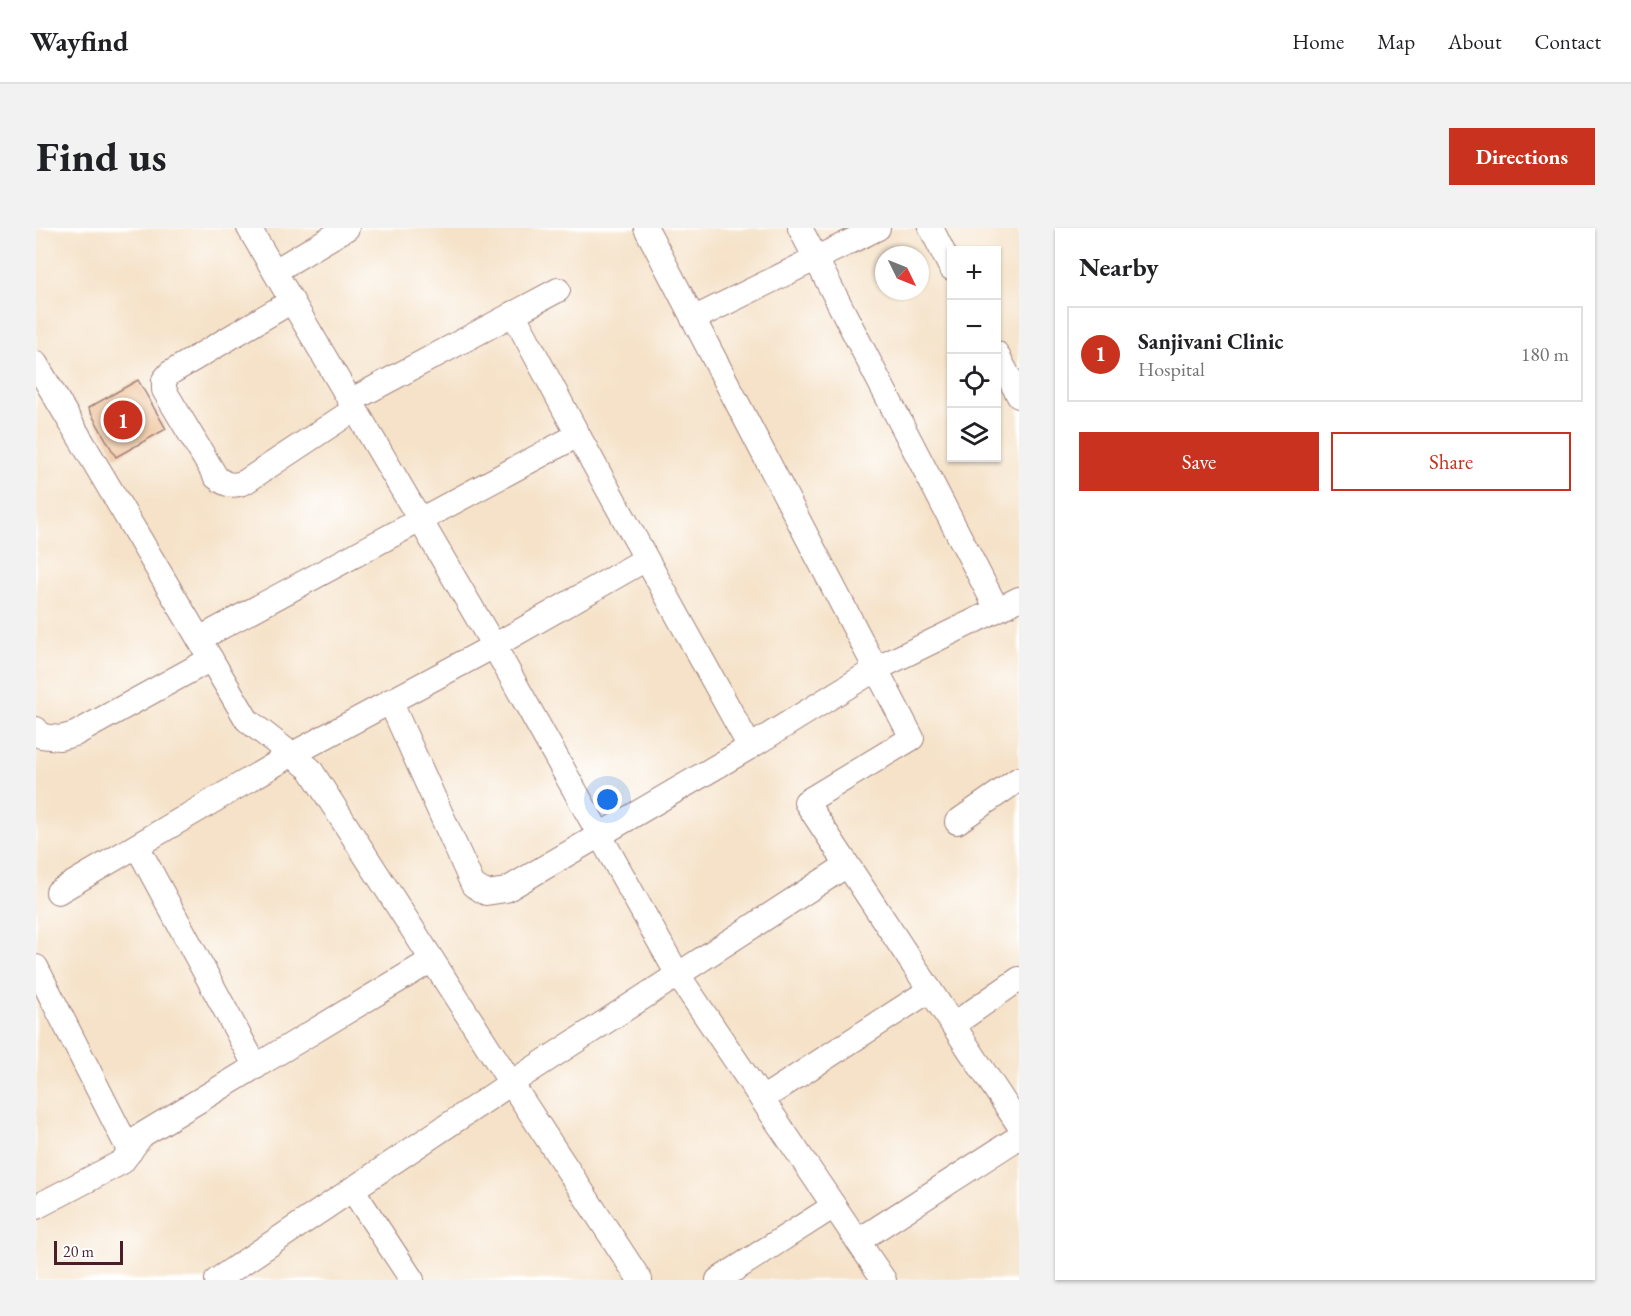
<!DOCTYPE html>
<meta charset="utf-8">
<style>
body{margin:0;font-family:"EB Garamond",serif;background:#f2f2f2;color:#202124}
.controls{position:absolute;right:18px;top:18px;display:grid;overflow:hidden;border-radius:0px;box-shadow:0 2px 4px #0004}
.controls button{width:54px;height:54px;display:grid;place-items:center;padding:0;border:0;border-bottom:2px solid #e0e0e0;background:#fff;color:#202124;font:30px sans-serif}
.compass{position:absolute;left:839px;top:18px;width:54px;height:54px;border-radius:50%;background:#fff;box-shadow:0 2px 4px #0004;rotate:133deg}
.scale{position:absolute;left:18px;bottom:15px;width:69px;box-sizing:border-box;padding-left:6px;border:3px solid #4a1f2b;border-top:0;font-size:16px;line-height:21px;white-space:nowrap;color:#4a1f2b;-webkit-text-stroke:4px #fff;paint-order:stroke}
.you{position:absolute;left:572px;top:572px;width:21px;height:21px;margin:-15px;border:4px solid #fff;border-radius:50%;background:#1a73e8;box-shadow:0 0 0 9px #1a73e833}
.badge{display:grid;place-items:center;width:39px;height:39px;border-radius:50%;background:#c8321e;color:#fff;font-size:20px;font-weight:700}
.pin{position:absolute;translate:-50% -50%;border:3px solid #fff;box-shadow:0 2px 6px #0006}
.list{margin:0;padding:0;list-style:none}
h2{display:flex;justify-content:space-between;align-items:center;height:78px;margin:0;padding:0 24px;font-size:26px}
h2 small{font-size:20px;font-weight:400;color:#757577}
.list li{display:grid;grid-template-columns:39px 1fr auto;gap:18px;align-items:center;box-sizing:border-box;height:96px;margin:0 12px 12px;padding:0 12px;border:2px solid #e0e0e0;border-radius:0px}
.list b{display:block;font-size:22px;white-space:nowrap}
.list p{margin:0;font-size:20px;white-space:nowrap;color:#757577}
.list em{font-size:20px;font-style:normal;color:#757577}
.actions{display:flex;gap:12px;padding:18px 24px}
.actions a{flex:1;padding:14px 0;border:2px solid #c8321e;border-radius:0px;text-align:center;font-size:21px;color:#c8321e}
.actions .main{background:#c8321e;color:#fff}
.icon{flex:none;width:33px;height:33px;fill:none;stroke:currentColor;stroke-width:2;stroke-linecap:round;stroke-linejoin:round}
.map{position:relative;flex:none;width:983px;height:1052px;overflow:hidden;border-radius:0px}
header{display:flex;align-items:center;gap:36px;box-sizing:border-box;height:84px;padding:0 30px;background:#fff;border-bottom:2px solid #e0e0e0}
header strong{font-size:28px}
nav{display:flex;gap:33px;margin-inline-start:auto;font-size:21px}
.intro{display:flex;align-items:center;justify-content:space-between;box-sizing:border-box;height:144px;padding:0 36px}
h1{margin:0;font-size:42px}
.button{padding:15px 27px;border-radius:0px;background:#c8321e;color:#fff;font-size:21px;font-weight:700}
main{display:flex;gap:36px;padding:0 36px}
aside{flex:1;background:#fff;border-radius:0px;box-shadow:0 2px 4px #0004}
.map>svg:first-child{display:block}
.building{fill:#e9ad75}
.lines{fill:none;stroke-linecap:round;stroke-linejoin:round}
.street-casing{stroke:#a0807a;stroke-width:26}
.street{stroke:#fff;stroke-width:24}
</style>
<header>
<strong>Wayfind</strong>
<nav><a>Home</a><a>Map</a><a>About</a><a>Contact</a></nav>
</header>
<div class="intro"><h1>Find us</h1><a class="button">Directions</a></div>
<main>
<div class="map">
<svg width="983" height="1052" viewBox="0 0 983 1052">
<rect width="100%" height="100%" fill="#fff"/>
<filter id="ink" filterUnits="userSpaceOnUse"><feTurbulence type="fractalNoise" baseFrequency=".0167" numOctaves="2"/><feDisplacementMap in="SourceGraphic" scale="12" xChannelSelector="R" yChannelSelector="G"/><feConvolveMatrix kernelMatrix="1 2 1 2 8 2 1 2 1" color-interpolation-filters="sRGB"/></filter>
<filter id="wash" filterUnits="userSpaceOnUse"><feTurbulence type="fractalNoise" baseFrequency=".008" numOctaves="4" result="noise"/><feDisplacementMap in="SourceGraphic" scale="24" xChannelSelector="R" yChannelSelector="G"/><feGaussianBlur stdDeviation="1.35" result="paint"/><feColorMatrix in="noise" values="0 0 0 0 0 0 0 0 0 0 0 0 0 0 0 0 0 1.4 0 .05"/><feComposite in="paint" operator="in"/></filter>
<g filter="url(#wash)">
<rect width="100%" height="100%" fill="#f5e2c8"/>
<g id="blocks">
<path class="building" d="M102 152 130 201 80 229 52 180Z"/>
</g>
</g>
<g filter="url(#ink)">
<use href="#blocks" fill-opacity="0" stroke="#a0807a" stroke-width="1.5"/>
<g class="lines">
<defs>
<g id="street">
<path d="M213 0 458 418 642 747 848 1052"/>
<path d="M610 0 876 510 770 574 983 897"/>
<path d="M764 0 961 381"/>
<path d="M895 0 915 40"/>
<path d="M239 43 311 0"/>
<path d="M256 73 134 145 128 152V162L180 249C190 257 196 259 209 254L319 181"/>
<path d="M657 91 842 0"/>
<path d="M960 125 983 168"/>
<path d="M0 136 211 492 274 541 475 855 604 1052"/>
<path d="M314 173 522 62"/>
<path d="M163 411 542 207"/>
<path d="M354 473 437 657 450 665 470 662 714 519 542 207 477 85"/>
<path d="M0 501 5 508 24 510 39 506 175 431"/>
<path d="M714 519 840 441 983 371"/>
<path d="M921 594 983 551"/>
<path d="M101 618 220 839"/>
<path d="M22 664 255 527 458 418 610 331"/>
<path d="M0 739 94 924"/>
<path d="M917 797 983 751"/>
<path d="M726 871 894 762"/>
<path d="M316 961 376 1052"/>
<path d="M0 979 86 934 106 907 396 732"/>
<path d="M822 1013 983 909"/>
<path d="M181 1052 475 855 811 637"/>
<path d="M682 1052 798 978"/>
</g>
</defs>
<use href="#street" class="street-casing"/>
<use href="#street" class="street"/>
</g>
</g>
</svg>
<div class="controls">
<button>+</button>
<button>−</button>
<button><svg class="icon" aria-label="locate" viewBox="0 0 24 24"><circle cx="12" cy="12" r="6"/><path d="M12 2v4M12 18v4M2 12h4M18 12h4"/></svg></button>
<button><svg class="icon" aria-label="layers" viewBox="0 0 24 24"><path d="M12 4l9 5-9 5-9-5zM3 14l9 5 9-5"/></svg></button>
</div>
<svg class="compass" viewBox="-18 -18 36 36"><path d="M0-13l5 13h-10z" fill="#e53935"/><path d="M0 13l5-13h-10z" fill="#757577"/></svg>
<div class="scale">20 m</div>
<div class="you"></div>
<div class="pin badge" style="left:87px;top:192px">1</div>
</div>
<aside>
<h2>Nearby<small></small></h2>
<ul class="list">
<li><span class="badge">1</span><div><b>Sanjivani Clinic</b><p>Hospital</p></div><em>180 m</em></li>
</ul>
<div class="actions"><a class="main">Save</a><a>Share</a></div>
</aside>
</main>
